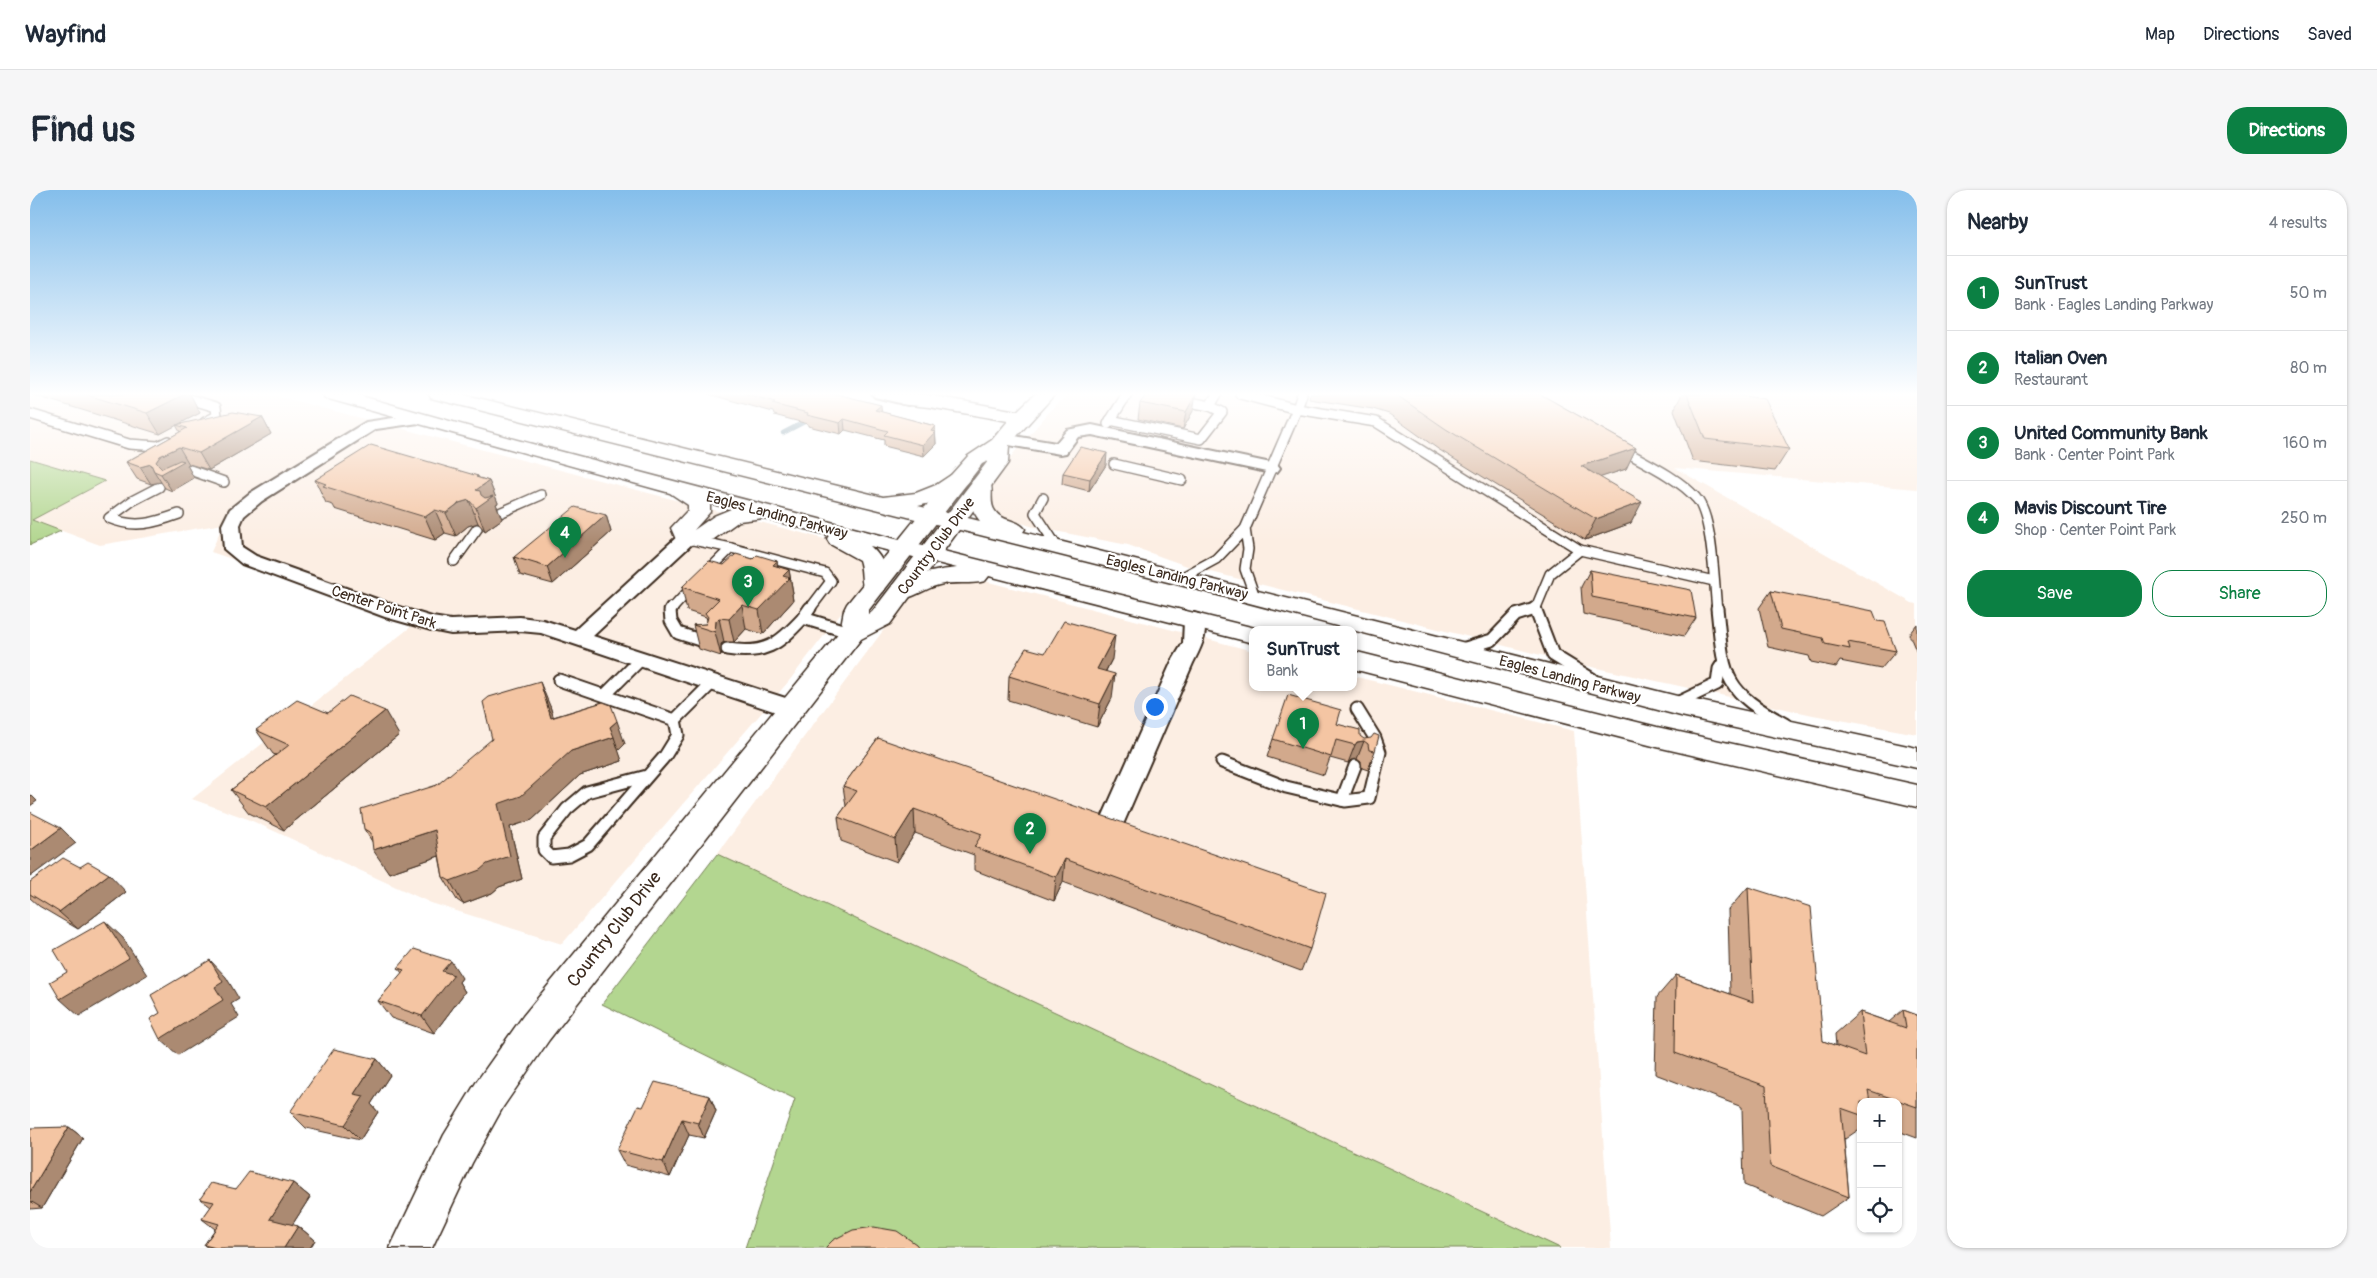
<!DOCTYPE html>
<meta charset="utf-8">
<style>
body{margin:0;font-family:Pangolin,sans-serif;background:#f6f6f7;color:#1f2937}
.controls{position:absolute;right:15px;bottom:15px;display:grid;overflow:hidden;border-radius:10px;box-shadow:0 1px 4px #0004}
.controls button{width:45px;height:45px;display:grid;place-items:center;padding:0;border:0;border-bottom:1px solid #e0e1e3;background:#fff;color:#1f2937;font:25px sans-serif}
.you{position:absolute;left:1124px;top:516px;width:18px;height:18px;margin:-12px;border:4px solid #fff;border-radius:50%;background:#1a73e8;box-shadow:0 0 0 8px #1a73e833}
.badge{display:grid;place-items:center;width:32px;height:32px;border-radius:50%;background:#0b8043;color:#fff;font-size:16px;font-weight:700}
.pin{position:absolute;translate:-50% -41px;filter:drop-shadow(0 1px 2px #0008)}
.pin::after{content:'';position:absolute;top:26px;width:18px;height:15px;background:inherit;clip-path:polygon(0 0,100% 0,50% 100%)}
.popup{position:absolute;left:1219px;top:436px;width:108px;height:65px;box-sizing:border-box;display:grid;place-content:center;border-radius:10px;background:#fff;filter:drop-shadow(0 1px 4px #0005);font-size:16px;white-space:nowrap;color:#747a83}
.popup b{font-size:19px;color:#1f2937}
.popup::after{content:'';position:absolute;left:50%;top:100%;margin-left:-10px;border:10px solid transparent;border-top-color:#fff}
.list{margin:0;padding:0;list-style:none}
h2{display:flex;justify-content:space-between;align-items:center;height:65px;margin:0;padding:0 20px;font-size:21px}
h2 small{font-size:16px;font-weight:400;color:#747a83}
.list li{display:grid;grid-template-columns:32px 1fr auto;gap:15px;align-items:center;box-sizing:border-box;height:75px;padding:0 20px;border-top:1px solid #e0e1e3}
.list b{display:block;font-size:19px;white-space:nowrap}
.list p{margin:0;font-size:16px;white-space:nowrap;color:#747a83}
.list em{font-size:16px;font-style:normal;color:#747a83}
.actions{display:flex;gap:10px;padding:15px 20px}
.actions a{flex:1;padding:11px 0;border:1px solid #0b8043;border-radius:20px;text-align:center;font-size:18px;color:#0b8043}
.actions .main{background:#0b8043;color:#fff}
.icon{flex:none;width:28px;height:28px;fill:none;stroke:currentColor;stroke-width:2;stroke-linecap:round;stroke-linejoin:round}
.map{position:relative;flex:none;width:1887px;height:1058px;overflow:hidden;border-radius:20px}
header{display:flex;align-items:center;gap:30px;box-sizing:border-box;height:70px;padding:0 25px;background:#fff;border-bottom:1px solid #e0e1e3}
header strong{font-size:24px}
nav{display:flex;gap:28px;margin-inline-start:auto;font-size:18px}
.intro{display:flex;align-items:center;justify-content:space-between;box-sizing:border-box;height:120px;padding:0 30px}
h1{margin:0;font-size:35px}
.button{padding:12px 22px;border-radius:20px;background:#0b8043;color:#fff;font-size:18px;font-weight:700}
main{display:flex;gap:30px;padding:0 30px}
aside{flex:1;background:#fff;border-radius:20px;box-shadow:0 1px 4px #0004}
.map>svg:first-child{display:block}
.built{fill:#fceee3}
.green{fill:#b3d690;stroke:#778057}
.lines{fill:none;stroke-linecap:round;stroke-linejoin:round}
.stream{stroke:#6d8c9b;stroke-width:4.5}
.service-far1-casing{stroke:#3b2a1e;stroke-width:12}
.service-casing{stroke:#3b2a1e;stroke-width:15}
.minor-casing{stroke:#3b2a1e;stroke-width:4}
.tertiary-casing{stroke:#3b2a1e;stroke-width:3}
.secondary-casing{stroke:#3b2a1e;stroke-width:3}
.service-far1{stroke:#fff;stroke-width:9}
.service{stroke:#fff;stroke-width:11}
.minor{fill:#fff;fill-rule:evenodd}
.tertiary{fill:#fff;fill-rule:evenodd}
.secondary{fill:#fff;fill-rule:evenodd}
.wall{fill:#d2a98c;stroke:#3b2a1e}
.shaded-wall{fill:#ab8a72;stroke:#3b2a1e}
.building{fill:#f4c5a3;stroke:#3b2a1e}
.labels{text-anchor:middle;stroke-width:4.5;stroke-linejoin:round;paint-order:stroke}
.street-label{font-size:15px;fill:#3b2a1e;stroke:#fff}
.near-street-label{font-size:18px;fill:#3b2a1e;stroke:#fff}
</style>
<header>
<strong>Wayfind</strong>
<nav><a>Map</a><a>Directions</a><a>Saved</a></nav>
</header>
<div class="intro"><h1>Find us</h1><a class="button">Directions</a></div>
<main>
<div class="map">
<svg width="1887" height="1058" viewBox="0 0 1887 1058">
<rect width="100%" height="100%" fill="#fff"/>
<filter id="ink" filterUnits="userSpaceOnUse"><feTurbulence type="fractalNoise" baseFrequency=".02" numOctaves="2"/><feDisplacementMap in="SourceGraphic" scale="10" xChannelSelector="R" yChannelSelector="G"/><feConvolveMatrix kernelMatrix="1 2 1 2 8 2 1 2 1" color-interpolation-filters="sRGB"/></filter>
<g filter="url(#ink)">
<g class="built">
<path d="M0 204H239L810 353 832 368 830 399 759 491 532 754 401 713 218 629 162 609 387 432 181 362 193 334 70 355 2 330 75 291 0 269Z"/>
<path d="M1038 204H1887V299L1645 278 1882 413 1887 414V544L1783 525 1539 472 1157 376 1098 355 1004 337 969 326 954 310 977 271 1021 220Z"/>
<path d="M932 385 1223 461V498H1323V486L1544 541 1581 1058H1530L687 664 884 399Z"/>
</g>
<g class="green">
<path d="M0 269 75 291 2 330 31 341 0 355Z"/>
<path d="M687 664 1530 1058H715L765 909 572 814Z"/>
</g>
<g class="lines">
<path class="stream" d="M753 243 778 230"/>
<defs>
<g id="service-far1">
<path d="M143 204 186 217 187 226 175 232"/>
<path d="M1120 204 1180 216 1187 204"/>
<path d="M1210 204 1267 219 1272 204"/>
<path d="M0 224 99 254 128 256 138 251"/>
<path d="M1080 230 1171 249 1192 222 1180 216"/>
<path d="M1078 234 1097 204"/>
<path d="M1589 258C1612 271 1649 288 1666 308 1683 326 1684 394 1687 420"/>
<path d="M1084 274 1152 290"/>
<path d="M147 287 160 280 194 292"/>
<path d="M129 297 102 311 79 328C105 339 124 333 149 324"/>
<path d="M1013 308 1005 323 1024 352"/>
<path d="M465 325 511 305"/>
<path d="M1215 339 1218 359 1215 379 1225 407"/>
<path d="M658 349 701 358"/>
<path d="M1550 360 1684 391"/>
<path d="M424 371 447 339"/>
<path d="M676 383 701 358 795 383 801 391 779 420"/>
<path d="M1151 388 1186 369 1215 339 1267 219 1346 232 1550 360 1520 384 1505 420"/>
<path d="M641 420 664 395"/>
<path d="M1503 420 1505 419"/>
</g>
<g id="service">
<path d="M642 418 640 421 641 431 648 443 676 452"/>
<path d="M780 418 773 428 822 443"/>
<path d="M1505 418 1523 465 1562 489"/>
<path d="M1687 418C1694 486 1692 500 1755 534"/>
<path d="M697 459C735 465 748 455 773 428"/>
<path d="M1432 459 1462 450 1486 425 1505 419"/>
<path d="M529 490 645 530 682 493"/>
<path d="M575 505 610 470"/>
<path d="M1645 514 1687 494 1689 479 1693 473"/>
<path d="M1192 572 1256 597 1315 611 1339 608 1350 562 1345 548 1327 519"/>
<path d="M617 586 557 602 537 619 514 648V660L521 667 539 665 558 655 635 566 648 545 645 530"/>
<path d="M1312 610 1325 576"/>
</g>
<g id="minor">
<path d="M842 204H873L884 207 886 210 884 213 878 215 845 207Z"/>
<path d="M390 224 396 226 398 229 396 232 346 239 232 311 214 326 210 335 212 357 226 366 369 417 402 427 421 430 490 427 513 430 545 440 649 345H663L665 349 663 353 563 446 768 512 771 518 768 524 760 526 752 524 511 443 490 441 421 444 401 440 355 427 212 374 194 359 192 335 200 319 220 303 336 232Z"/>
<path d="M1062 235 1241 273 1247 274 1250 278 1247 282 1241 283 1062 245 1048 247 1036 263 1030 264 973 254 967 253 965 249 967 245 973 244 1026 253 1037 240Z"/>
<path d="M1164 423 1171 425C1181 440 1170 459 1163 473L1088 646 1079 649 1070 646 1067 639 1141 473 1153 453 1154 430 1157 425Z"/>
</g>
<path id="tertiary" d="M878 204 899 205 987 221 1005 204H1025L979 255 978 273 860 434 831 449 519 850 473 917 442 973 402 1058H360L414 945 447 891 493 826 810 441 814 420 817 414 921 285 938 266 962 250 978 231 899 217 871 214 868 210 871 206ZM958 271 842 422 838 425V421L952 274Z"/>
<g id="secondary">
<path d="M293 204H324L487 250 881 353 1233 440H1223V453L959 386 955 391C940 395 924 391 909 395 892 399 879 413 861 408L858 403C869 386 908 380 927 378L840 356C853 367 863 387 853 402L844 404 835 402C830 393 833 381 829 370L800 354 797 349 799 345 734 328 709 331 684 349 656 356 648 354 641 338 658 320V315L640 303 295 208ZM680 313 701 319 684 326 664 340 680 322Z"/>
<path d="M399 204H432L853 307 886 303 906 295 921 285 929 284 937 285 940 290C929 305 906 312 888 316L950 331C941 320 935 303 943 290L951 289 959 290C965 299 958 312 965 321 972 332 988 329 995 339L993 342 1651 507 1887 558V578L1651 526 1150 395 401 208Z"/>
<path d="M1323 461 1627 537 1887 595V617L1627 557 1323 479Z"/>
</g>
</defs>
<use href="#service-far1" class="service-far1-casing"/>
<use href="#service" class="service-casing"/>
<use href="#minor" class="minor-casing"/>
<use href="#tertiary" class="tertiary-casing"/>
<use href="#secondary" class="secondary-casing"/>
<use href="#service-far1" class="service-far1"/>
<use href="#service" class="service"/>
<use href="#minor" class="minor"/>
<use href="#tertiary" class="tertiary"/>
<use href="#secondary" class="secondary"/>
</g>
<g class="wall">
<path d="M0 204H160L170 223 148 234 232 227 241 244 179 280 159 274 157 275 164 288 142 301 135 298 131 292 121 294 107 289 96 272 150 242 146 235 130 244Z"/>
<path d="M678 204H807L851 222 905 236 906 254 894 266 854 256V250L815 240 811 244 778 236V234L744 225 743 222Z"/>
<path d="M1280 204H1510L1606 258 1596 279 1570 287 1601 333 1555 350 1408 259 1359 224 1343 219 1279 209Z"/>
<path d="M1652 204H1700L1759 259 1745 281 1663 271 1644 220Z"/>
<path d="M1110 213 1163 221 1153 239 1108 229Z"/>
<path d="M1076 275 1059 301 1032 294 1033 283Z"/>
<path d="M449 288 459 291 468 313 466 314 472 329 455 341 448 333 438 336 426 346 415 343 405 350 305 319 303 315 296 313 285 290Z"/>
<path d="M576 325 581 342 523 394 490 385 484 367Z"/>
<path d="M723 369 747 371V376L759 380 763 403 762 404 763 411 733 444 716 439 704 452H694L691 454V466L669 459 663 435 676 434 677 430 676 427 657 421 652 397 694 375Z"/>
<path d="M1560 380 1666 428 1654 446 1553 424 1551 397Z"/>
<path d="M1741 401 1847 431 1866 461 1851 479 1810 471 1806 477 1781 472 1779 466 1738 457 1729 418Z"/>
<path d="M1887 434V463L1879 444Z"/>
<path d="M1082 469 1076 481 1082 508 1067 537 978 510 979 486Z"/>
<path d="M573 512 595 554 588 561 592 571 550 585 502 630 480 637 492 689 469 697 462 703 433 714 427 710 413 687 409 666 359 683 343 653 334 639 407 595 520 516 523 527Z"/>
<path d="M298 523 369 545 254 640 219 623 201 600 246 565 243 564 226 540Z"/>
<path d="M1307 534 1330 546 1345 561 1338 580 1332 578 1331 572 1327 569 1321 570 1318 573 1300 568 1294 585 1237 567 1243 549Z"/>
<path d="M848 548 1280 759 1271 781 1033 692 1024 711 944 680V665L885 643 867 672 811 651 808 627 816 616 813 596Z"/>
<path d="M50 677 96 702 48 739 9 716 0 708V692Z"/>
<path d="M1718 697 1793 851 1806 856 1805 844 1830 822 1859 832 1873 820 1887 825V948L1868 941V912H1831V938L1815 949 1814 948 1819 1007 1791 1026 1714 995 1712 917 1625 884 1627 807 1646 785 1700 804 1698 720Z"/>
<path d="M368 778 432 788 429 792 435 802 404 843 361 828 348 811 372 783Z"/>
<path d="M347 869 360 885 341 914 348 922 330 950 276 938 260 922Z"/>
<path d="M680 906 686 921 674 948 659 945 640 987 595 975 587 960 613 917Z"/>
<path d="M39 937 53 948 12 1018 0 1019V940Z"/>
<path d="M263 993 280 1007 262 1035 268 1036 285 1050 280 1058H178L174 1055 185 1039 172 1029 181 1017 170 1009 206 999Z"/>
</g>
<g class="shaded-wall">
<path d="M155 204H160L170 223 130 244 117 223Z"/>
<path d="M1166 204 1163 221 1153 239 1156 222Z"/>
<path d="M851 215 852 226 845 220Z"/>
<path d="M232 227 241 244 179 280 169 263Z"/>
<path d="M814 229 815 240 811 244 810 233Z"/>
<path d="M905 236 906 254 894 266 893 255 901 241Z"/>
<path d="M149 257 159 274 157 275 164 288 142 301 131 284 126 272 130 266Z"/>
<path d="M1606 258 1596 279 1541 297 1551 276Z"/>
<path d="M1077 263 1076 275 1059 301 1060 289Z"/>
<path d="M121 274 124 281 131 292 121 294 110 277Z"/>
<path d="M448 286 452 296 459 291 468 313 466 314 472 329 455 341 446 318V287Z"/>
<path d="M439 310 448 333 438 336 426 346 416 323 429 313Z"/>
<path d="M1612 312 1601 333 1555 350 1566 329Z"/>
<path d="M405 320 415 343 405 350 395 327Z"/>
<path d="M576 325 581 342 523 394 517 377Z"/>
<path d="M747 371 750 394 743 375Z"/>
<path d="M759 380 763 403 762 404 763 411 733 444 729 420 753 386Z"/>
<path d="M712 415 716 439 704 452 699 429Z"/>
<path d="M689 428 694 452 691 454V466L685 442 686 431Z"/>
<path d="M1085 445 1082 469 1064 503 1067 479Z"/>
<path d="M1085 484 1082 508 1067 537 1070 514Z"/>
<path d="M510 492 520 516 531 551 521 528Z"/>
<path d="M355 521 369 545 254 640 236 617Z"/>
<path d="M587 531 595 554 588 561 580 537Z"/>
<path d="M584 547 592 571 550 585 502 630 480 637 492 689 469 697 462 703 433 714 420 691 468 614 541 561Z"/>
<path d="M1334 551 1327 569 1321 570 1318 573 1325 555 1327 552Z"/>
<path d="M0 604 7 611 0 616Z"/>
<path d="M884 619 885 643 867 672 865 649Z"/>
<path d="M31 638 46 653 0 687V661Z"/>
<path d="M405 640 418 663 359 683 343 660Z"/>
<path d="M1035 669 1033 692 1024 711 1026 687Z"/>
<path d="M79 684 96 702 48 739 29 722Z"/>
<path d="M75 731 93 748 117 785 49 826 30 809Z"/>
<path d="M180 770 196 787 209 809 201 814 209 827 148 865 130 849 185 797Z"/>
<path d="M421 771 432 788 429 792 435 802 404 843 392 826 412 781Z"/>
<path d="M347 869 360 885 341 914 348 922 330 950 315 935 324 904Z"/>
<path d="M680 906 686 921 674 948 668 933Z"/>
<path d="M652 929 659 945 640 987 633 972Z"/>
<path d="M39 937 53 948 12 1018 0 1011V1002Z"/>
<path d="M263 993 280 1007 257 1043 240 1029Z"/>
<path d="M268 1036 285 1050 280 1058H254Z"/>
</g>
<g class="building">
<path d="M54 204H155L117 223Z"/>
<path d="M716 204H807L851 215 845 220 905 236 901 241 905 242 893 255 854 245 858 241 814 229 810 233 777 225 778 223 742 214 745 212Z"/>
<path d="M1117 204H1166L1156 222 1110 213Z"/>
<path d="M1365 204H1510L1606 258 1551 276 1612 312 1566 329 1416 239Z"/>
<path d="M1657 204H1700L1735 209 1759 259 1675 249Z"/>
<path d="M203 222 232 227 169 263 149 257 130 266 126 272 132 278 150 270 154 271 131 284 124 281 121 274 110 277 96 272 157 238 146 235Z"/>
<path d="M341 255 448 286 446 287 459 291 446 300 450 301 451 305 455 308 463 306 446 318 439 310 429 313 416 323 405 320 395 327 293 296 296 294 285 290Z"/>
<path d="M1050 257 1077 263 1060 289 1033 283Z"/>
<path d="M545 317 576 325 517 377 484 367Z"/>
<path d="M706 364 723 369 727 365 747 371 743 375 759 380 753 386 760 388 729 420 712 415 699 429 689 428 686 431 685 442 663 435 676 434 678 427 675 423 689 409 652 397 679 371 694 375Z"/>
<path d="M1560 380 1661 400 1666 428 1562 407Z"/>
<path d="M1741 401 1843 421 1847 431 1855 432 1866 461 1818 452 1820 459 1795 454 1793 448 1751 439Z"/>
<path d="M1034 431 1085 445 1067 479 1085 484 1070 514 979 486 996 458 1015 463Z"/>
<path d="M510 492 521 528 573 512 581 515 587 531 580 537 584 547 541 561 491 606 468 614 480 666 457 674 450 680 420 691 413 687 405 640 343 660 341 643 334 639 331 619 407 595 462 549 453 512 459 507Z"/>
<path d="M1258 505 1311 520 1307 534 1330 540V546L1334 549 1341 548 1344 544 1349 546 1345 561 1339 560 1338 554 1334 551 1327 552 1325 555 1306 550 1301 567 1243 549Z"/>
<path d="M319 506 355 521 236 617 201 600 259 555 226 540 267 510 298 523Z"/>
<path d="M848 548 1296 703 1280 759 1035 669 1026 687 944 657 952 644 884 619 865 649 808 627 827 601 813 596Z"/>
<path d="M0 622 31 638 0 661Z"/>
<path d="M33 668 50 677 58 672 79 684 29 722 0 704V692Z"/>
<path d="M1718 697 1781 717 1793 851 1835 866 1830 822 1876 838 1873 820 1887 825V917L1838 900 1840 912H1831V925L1811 918 1819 1007 1740 976 1736 896 1645 863 1646 785 1723 812Z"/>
<path d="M75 731 99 768 30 809 20 792 37 782 24 760Z"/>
<path d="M384 759 421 771 412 781 424 785 392 826 348 811 374 780 368 778Z"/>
<path d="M180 770 193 792 185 797 193 810 130 849 120 829 130 823 121 805Z"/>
<path d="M304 859 347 869 324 904 334 906 315 935 260 922Z"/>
<path d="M625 892 680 906 668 933 652 929 633 972 587 960 608 916 613 917Z"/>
<path d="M39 937 0 1002V940L1 938Z"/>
<path d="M219 982 263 993 240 1029 268 1036 254 1058H186L174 1055 189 1034 172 1029 184 1012 170 1009 181 993 206 999Z"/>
<path d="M844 1037 867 1041 886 1054 889 1058H795L803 1050 823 1040Z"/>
</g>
</g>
<linearGradient id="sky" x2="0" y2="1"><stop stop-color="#84beeb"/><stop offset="0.58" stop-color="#fff"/><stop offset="1" stop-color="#fff" stop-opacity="0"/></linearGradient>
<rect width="1887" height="352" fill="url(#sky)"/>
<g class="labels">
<g class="street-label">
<text transform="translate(747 325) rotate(15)" y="5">Eagles Landing Parkway</text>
<text transform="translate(906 356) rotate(-53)" y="5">Country Club Drive</text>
<text transform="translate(1147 387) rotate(14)" y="5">Eagles Landing Parkway</text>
<text transform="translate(354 417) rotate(18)" y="5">Center Point Park</text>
<text transform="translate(1540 489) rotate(15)" y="5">Eagles Landing Parkway</text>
</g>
<g class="near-street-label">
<text transform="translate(584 739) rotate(-52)" y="6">Country Club Drive</text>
</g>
</g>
</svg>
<div class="controls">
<button>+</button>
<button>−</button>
<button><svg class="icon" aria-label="locate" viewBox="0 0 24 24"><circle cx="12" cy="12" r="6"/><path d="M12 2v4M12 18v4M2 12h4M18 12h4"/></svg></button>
</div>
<div class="you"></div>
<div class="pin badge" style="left:1273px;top:559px">1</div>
<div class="popup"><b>SunTrust</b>Bank</div>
<div class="pin badge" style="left:1000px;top:664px">2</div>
<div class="pin badge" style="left:718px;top:417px">3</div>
<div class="pin badge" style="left:535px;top:368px">4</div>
</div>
<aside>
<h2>Nearby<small>4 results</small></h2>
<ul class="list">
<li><span class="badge">1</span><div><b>SunTrust</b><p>Bank · Eagles Landing Parkway</p></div><em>50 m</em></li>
<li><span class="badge">2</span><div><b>Italian Oven</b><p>Restaurant</p></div><em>80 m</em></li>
<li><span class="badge">3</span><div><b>United Community Bank</b><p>Bank · Center Point Park</p></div><em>160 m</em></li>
<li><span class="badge">4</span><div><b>Mavis Discount Tire</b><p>Shop · Center Point Park</p></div><em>250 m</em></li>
</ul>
<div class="actions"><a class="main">Save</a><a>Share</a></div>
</aside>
</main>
